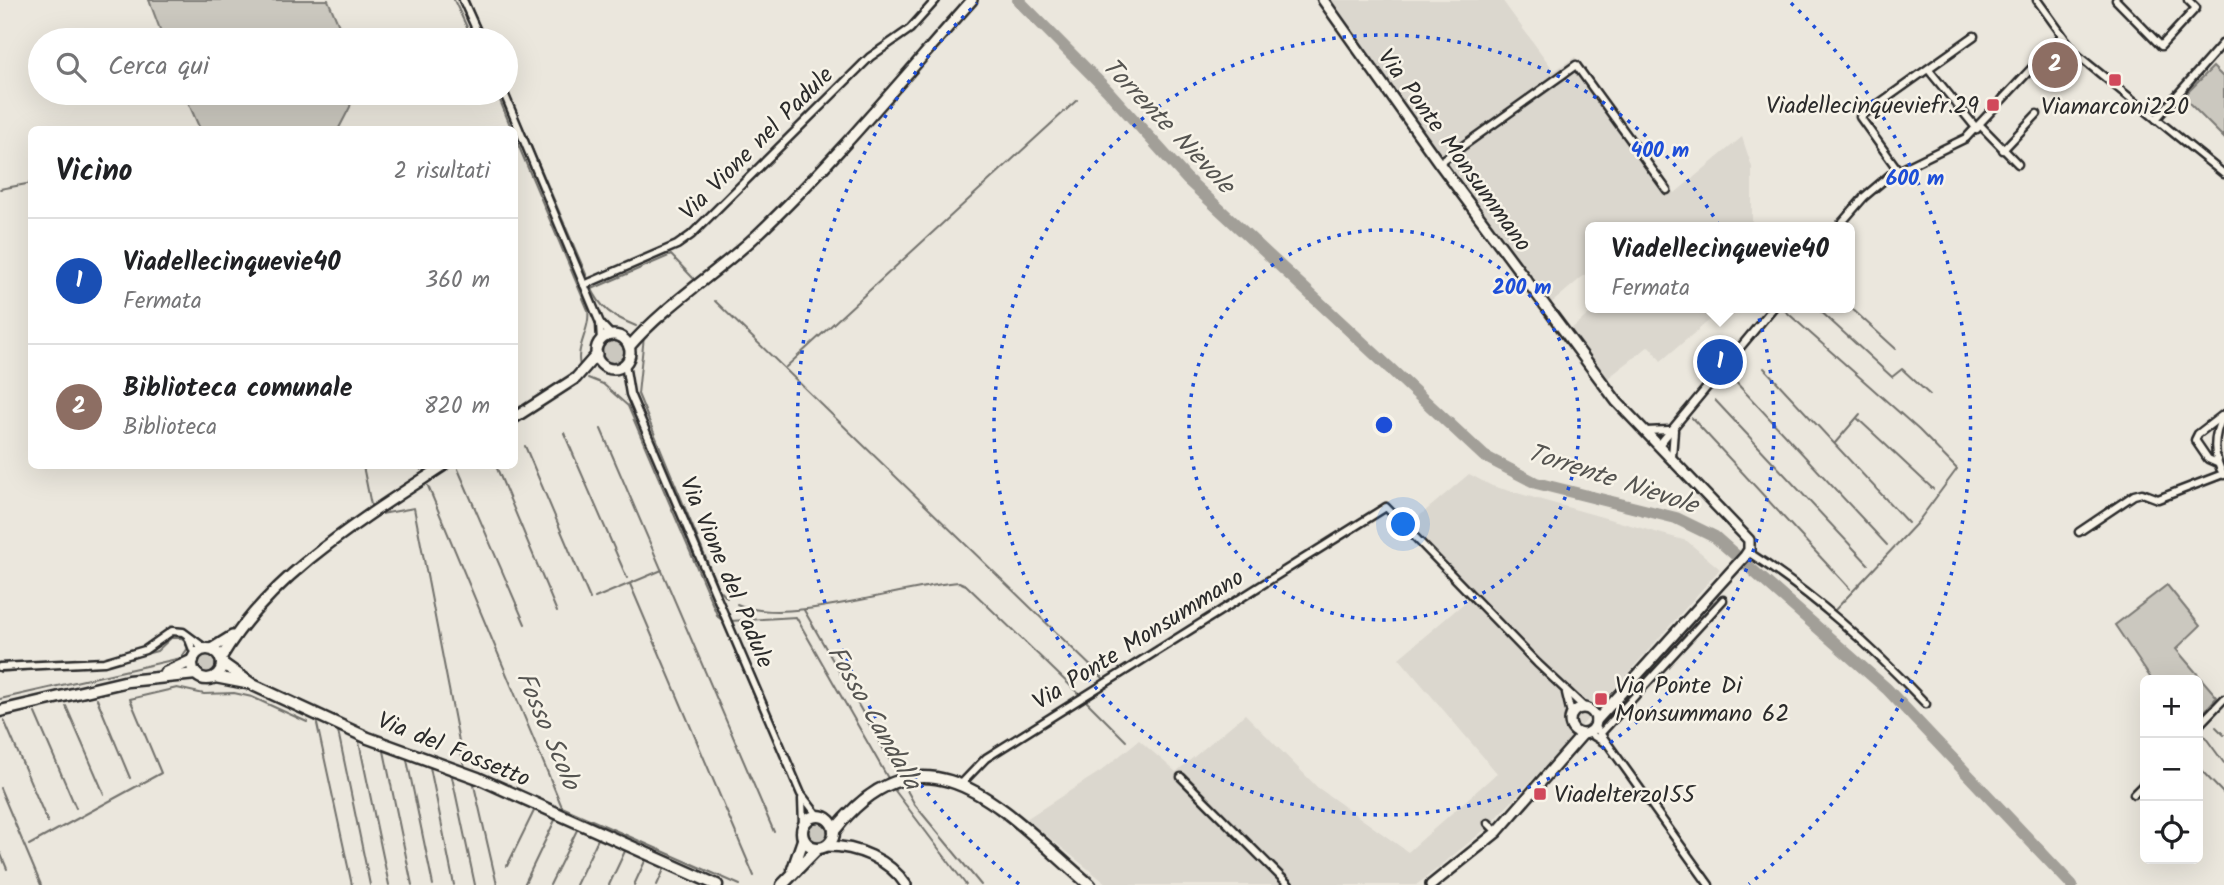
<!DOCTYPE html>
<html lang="it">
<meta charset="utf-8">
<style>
body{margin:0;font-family:Kalam,sans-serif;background:#f2f2f2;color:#202124}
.controls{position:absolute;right:21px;bottom:21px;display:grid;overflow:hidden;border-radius:10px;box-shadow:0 7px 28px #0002}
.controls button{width:63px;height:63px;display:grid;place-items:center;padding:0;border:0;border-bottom:2px solid #e0e0e0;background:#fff;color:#202124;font:35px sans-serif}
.you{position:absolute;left:1404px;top:525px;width:24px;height:24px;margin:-18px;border:5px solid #fff;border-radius:50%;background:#1a73e8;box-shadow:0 0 0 10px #1a73e833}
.badge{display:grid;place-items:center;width:46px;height:46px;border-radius:50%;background:#d1495b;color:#fff;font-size:23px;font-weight:700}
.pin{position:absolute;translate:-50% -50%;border:4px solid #fff;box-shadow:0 2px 7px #0006}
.popup{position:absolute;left:1585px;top:222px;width:270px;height:91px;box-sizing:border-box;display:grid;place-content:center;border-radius:10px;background:#fff;filter:drop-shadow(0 2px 5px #0005);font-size:23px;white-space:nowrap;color:#757577}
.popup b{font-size:26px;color:#202124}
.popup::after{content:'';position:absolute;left:50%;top:100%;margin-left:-14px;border:14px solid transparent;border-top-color:#fff}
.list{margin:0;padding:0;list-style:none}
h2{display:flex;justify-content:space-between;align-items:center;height:91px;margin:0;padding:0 28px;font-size:30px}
h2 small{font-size:23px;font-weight:400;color:#757577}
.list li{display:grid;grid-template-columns:46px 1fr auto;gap:21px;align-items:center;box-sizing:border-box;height:126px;padding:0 28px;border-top:2px solid #e0e0e0}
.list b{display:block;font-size:26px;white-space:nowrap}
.list p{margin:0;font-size:23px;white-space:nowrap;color:#757577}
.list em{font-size:23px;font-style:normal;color:#757577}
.icon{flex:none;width:38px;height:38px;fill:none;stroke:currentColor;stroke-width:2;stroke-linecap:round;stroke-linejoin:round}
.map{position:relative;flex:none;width:2224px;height:885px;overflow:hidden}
.search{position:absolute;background:#fff;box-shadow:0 7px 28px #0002;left:28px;top:28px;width:490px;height:77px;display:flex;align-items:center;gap:18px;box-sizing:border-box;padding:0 24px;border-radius:38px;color:#757577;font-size:26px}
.panel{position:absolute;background:#fff;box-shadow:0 7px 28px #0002;left:28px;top:126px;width:490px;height:343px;border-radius:10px}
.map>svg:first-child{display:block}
.built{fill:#dbd7ce}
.green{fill:#cbc8bf;stroke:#7b7a75;stroke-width:2}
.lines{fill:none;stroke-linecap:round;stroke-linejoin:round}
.stream{stroke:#72716c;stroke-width:2}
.river{stroke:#a29f98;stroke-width:12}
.street-casing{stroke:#2b2b2b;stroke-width:11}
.secondary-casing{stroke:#2b2b2b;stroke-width:14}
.primary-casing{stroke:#2b2b2b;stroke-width:15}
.street{stroke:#f7f3e8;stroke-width:6}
.secondary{stroke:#f7f3e8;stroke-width:9}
.primary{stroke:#f7f3e8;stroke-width:10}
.ring{fill:none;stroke:#1d4ed8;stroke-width:3.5;stroke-dasharray:3.5 7}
.poi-dot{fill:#d1495b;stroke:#f7f3e8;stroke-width:2.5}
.labels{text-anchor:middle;stroke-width:5;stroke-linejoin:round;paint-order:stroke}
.poi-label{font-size:24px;fill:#2b2b2b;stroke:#f7f3e8;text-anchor:start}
.street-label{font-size:24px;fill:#2b2b2b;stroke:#f7f3e8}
.water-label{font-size:26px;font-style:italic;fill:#555451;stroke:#f7f3e8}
.centre{fill:#1d4ed8;stroke:#f7f3e8;stroke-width:3.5}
.ring-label{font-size:21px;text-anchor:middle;font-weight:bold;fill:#1d4ed8;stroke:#f7f3e8;stroke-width:5;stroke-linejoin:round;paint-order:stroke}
</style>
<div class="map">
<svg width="2224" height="885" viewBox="0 0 2224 885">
<rect width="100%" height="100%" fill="#ebe7dd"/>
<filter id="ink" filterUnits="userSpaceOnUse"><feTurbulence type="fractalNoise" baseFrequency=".0143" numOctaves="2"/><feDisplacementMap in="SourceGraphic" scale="14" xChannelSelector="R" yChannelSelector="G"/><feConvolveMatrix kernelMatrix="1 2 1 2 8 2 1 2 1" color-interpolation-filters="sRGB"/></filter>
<g filter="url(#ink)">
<g class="built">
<path d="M1328 0H1502L1554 71 1575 57 1675 193 1742 137 1752 167V227H1590V276L1587 273 1542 311 1525 289 1519 267Z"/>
<path d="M1596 308H1724L1661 361 1649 346 1608 378 1570 330Z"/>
<path d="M1469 474 1492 486 1687 541 1720 569 1561 749 1488 827 1428 876 1416 885H1108L1026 819 1101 771 1139 740 1176 772 1245 714 1317 787 1408 852 1497 773 1399 658 1476 593 1410 524Z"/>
</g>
<g class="green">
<path d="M149 0H328L345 40H164Z"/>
<path d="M2213 67 2224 78V138L2183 97Z"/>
<path d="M184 93H353L350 107 338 130 200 129Z"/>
<circle cx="613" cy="353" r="12"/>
<path d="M2167 585 2200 626 2176 649 2217 697 2198 719V680H2152L2115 625Z"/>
<circle cx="207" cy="664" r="11"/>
<circle cx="818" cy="832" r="10"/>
</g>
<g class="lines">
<g class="stream">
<path d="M454 0 473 40"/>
<path d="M468 0 485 40"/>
<path d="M506 88 588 279"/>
<path d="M497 93 512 130"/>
<path d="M514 135 588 310C591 329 575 347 580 366"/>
<path d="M0 189 32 183"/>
<path d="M590 285C601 310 612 316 636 326"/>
<path d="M592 289 671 255 693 278"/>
<path d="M715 301 1104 679"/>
<path d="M1850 307 1896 349"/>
<path d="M1782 308 1919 430 1957 469 1917 523 1835 610"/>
<path d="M1817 308 1892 377 1902 369 1930 395"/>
<path d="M644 336 638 394 718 588 727 598"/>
<path d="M786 367 1077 100"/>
<path d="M1764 368 1908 523"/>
<path d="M1731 377 1887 545"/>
<path d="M588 378 603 384 628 406 718 617 722 620"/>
<path d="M1715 400 1868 564"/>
<path d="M1692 418 1850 589"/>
<path d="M1858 419 1933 489"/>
<path d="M601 429 774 832"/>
<path d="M564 433 627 578"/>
<path d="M1835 443 1860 414"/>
<path d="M525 446 590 599"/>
<path d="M363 466 372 510"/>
<path d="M419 466 421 470"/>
<path d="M496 466 557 612"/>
<path d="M458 469 525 624"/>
<path d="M428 486 562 807 740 885"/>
<path d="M376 515 414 508 463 762 467 770"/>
<path d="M630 584 754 876"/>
<path d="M595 598 662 570"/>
<path d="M737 604C784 627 903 586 959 582L966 585 1080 695"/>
<path d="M804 610 899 776"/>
<path d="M730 621 796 617 889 780"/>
<path d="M0 672 79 666"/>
<path d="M0 699 181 658 188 648 182 638H171L157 651 119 661"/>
<path d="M97 699 130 778"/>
<path d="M1087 702 1126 741"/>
<path d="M66 706 104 794"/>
<path d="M35 713 76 808"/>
<path d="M4 720 48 823"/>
<path d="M317 724 352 885"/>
<path d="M2216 727 2224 735"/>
<path d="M2200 730 2224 763"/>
<path d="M338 731 370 885"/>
<path d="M2198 733 2223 704"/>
<path d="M359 742 389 885"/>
<path d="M384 751 412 885"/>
<path d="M407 760 433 885"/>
<path d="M430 767 454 885"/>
<path d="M2198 767 2224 794"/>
<path d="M452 777 475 885"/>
<path d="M473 781 497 885"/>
<path d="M903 783 915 805 981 885"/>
<path d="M0 788 41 885"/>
<path d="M893 788 966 885"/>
<path d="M2142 792 2145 788"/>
<path d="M29 845 161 773 130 699 177 688 204 694 234 693 252 697 307 722"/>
<path d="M0 852 7 869"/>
<path d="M507 866 534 811"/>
<path d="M524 885 555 820"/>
<path d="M550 885 577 830"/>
<path d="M576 885 598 839"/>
<path d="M609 885 626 849"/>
<path d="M634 885 646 859"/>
<path d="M657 885 665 867"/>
</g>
<path class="river" d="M1018 0 1107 90 1187 179 1484 456 1536 483 1676 518 1715 537 1887 689 2072 885"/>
<defs>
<g id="street">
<path d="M463 0 481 40"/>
<path d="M2037 0 2076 54 2224 174"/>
<path d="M2116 0 2161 46 2196 8 2188 0"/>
<path d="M1928 69 1977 129"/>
<path d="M504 93 600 323 612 336"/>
<path d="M2156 119 2224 42"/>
<path d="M1980 125 2018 164"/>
<path d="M2003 150 2037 114"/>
<path d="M1439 163 1576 65 1667 190"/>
<path d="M1898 170 1860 117 1974 36"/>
<path d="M1838 227 1864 197 1890 175 1966 138 2061 37"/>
<path d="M584 285 677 245 691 235 870 57 910 29 936 0"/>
<path d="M600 323 601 341"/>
<path d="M625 364 630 394 801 794 818 816"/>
<path d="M2223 416C2213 435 2212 457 2224 475"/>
<path d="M1646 431 1669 430"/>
<path d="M1658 446 1773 308"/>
<path d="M1672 457 1674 430"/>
<path d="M2217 463 2208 459 2195 440 2198 434 2224 414"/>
<path d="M2079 532 2134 495 2142 493 2158 499 2223 474"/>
<path d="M1748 552C1815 595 1871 646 1926 704"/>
<path d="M188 637 195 655"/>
<path d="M0 667 104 662 145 650 172 631 183 632 206 649"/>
<path d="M1566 693 1571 714"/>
<path d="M1595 726 1709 885"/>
<path d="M2198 726 2224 699"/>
<path d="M1589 733 1605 743"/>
<path d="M1600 734 1723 600"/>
<path d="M1181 777 1289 885"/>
<path d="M962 783 986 758 1386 507 1537 663 1585 708"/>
<path d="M2134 794 2145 783"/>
<path d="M802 799 803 825"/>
<path d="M1488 823 1497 832"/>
</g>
<g id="secondary">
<path d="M1323 0 1439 163 1617 402 1749 540V550L1745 556 1596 721"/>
<circle cx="613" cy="352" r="17"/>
<path d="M629 347C666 304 716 274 757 235 834 162 902 79 972 0"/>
<path d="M514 418 576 378 597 354"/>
<path d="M211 649 232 636"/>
<path d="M221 658C270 574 364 518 443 466"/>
<circle cx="1583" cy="721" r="13"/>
<path d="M827 846C857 846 889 859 906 885"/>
<path d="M1431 885 1497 832 1582 735"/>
</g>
<g id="primary">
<circle cx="207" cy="664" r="15"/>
<path d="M222 663 253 685 368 738 478 778 717 885"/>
<path d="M165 673 193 660"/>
<path d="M215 677 246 683"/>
<path d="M0 711 128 681 196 674"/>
<circle cx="818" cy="832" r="16"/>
<path d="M834 831C928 712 1009 817 1090 885"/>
<path d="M793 869 803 840"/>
<path d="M782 885 818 848"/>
</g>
</defs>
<use href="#street" class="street-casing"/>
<use href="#secondary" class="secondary-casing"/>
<use href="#primary" class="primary-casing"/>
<use href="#street" class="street"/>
<use href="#secondary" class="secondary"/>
<use href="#primary" class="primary"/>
</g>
</g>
<g class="ring">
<circle cx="1384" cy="425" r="195"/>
<circle cx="1384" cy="425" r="390"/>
<path d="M1019 884A586 586 0 0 1 977 3M1791 3A586 586 0 0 1 1749 884"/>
</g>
<g class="poi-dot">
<rect x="2108" y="73" width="14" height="14" rx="3.5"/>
<rect x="1986" y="98" width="14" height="14" rx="3.5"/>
<rect x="1594" y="692" width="14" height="14" rx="3.5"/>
<rect x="1533" y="787" width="14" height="14" rx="3.5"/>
</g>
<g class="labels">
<g class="poi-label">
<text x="1979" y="113" text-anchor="end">Viadellecinqueviefr.29</text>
<text x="2115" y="114" text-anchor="middle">Viamarconi220</text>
<text x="1615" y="693">Via Ponte Di<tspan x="1615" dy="28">Monsummano 62</tspan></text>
<text x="1554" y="802">Viadelterzo155</text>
</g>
<g class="street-label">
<text transform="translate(756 143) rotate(-45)" y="8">Via Vione nel Padule</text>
<text transform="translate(1455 150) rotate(54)" y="8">Via Ponte Monsummano</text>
<text transform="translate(727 572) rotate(67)" y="8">Via Vione del Padule</text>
<text transform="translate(1138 639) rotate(-32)" y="8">Via Ponte Monsummano</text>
<text transform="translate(454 749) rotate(22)" y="8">Via del Fossetto</text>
</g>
<g class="water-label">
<text transform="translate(1169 125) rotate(46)" y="9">Torrente Nievole</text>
<text transform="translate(1613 478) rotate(18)" y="9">Torrente Nievole</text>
<text transform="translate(875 717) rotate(60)" y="9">Fosso Candalla</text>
<text transform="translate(549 730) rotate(67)" y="9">Fosso Scolo</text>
</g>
</g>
<circle cx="1384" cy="425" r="10" class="centre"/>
<g class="ring-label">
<text x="1660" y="157">400 m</text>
<text x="1915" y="185">600 m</text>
<text x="1522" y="294">200 m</text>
</g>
</svg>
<div class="controls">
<button>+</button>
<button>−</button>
<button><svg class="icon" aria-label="locate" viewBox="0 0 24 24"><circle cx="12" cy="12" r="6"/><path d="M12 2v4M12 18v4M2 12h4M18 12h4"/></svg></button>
</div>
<div class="you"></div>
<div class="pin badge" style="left:1720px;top:362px;background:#1a4fb4">1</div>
<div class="popup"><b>Viadellecinquevie40</b>Fermata</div>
<div class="pin badge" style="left:2055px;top:65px;background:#8d6e63">2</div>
<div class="search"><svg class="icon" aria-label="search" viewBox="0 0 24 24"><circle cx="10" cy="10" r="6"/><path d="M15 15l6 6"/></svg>Cerca qui</div>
<section class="panel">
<h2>Vicino<small>2 risultati</small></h2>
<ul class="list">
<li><span class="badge" style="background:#1a4fb4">1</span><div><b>Viadellecinquevie40</b><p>Fermata</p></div><em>360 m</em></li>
<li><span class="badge" style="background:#8d6e63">2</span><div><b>Biblioteca comunale</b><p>Biblioteca</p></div><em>820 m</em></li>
</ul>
</section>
</div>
